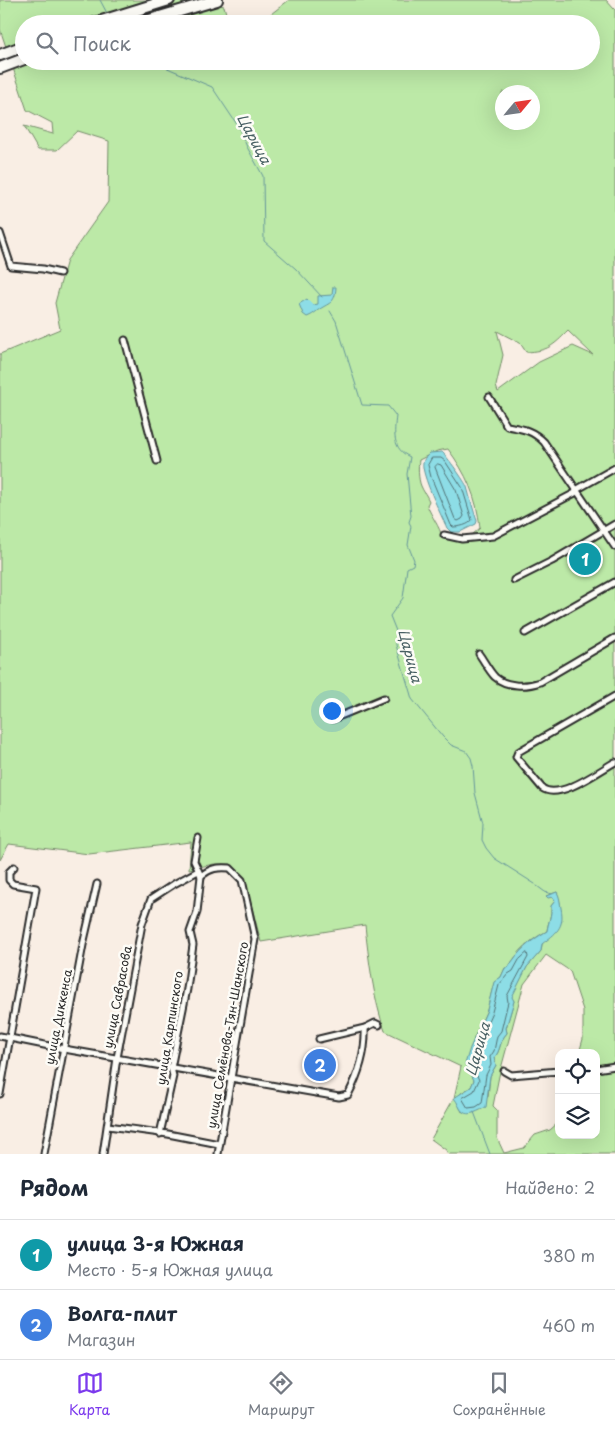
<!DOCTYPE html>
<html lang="ru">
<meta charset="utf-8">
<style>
body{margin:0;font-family:"Playpen Sans",sans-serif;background:#f2f2f3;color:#1f2937}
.controls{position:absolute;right:15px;bottom:15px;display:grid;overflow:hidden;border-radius:10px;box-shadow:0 5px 20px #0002}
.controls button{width:45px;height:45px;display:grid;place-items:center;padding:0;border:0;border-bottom:1px solid #e0e1e3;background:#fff;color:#1f2937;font:25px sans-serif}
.compass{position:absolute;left:495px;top:85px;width:45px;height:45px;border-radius:50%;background:#fff;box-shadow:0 5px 20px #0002;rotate:61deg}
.you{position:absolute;left:331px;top:710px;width:18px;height:18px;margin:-12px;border:4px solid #fff;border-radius:50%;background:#1a73e8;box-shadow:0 0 0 8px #1a73e833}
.badge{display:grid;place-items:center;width:32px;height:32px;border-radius:50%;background:#7c3aed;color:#fff;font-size:16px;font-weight:700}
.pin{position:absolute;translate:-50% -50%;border:2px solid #fff;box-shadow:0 1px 5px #0006}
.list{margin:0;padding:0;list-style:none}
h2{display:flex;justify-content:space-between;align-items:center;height:65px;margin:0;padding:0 20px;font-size:21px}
h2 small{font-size:16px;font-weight:400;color:#747a83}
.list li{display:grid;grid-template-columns:32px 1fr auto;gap:15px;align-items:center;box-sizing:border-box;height:70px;padding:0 20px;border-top:1px solid #e0e1e3}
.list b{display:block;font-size:19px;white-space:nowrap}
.list p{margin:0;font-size:16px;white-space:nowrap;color:#747a83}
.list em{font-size:16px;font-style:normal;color:#747a83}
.icon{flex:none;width:28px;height:28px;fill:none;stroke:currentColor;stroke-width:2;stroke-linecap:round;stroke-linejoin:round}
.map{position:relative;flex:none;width:615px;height:1154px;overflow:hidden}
.search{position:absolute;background:#fff;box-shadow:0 5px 20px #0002;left:15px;right:15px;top:15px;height:55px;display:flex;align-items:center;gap:12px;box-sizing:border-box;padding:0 18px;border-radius:28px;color:#747a83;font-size:19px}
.sheet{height:205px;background:#fff}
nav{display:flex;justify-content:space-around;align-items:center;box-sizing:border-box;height:70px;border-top:1px solid #e0e1e3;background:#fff;font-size:14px;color:#747a83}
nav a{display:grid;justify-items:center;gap:2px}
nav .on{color:#7c3aed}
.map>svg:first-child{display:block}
.green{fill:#bce9a7;stroke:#748a69;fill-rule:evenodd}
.water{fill:#8ddde6;stroke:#66969b}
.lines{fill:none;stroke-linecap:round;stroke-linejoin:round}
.shore{stroke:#527276;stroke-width:1}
.stream{stroke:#66969b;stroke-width:1}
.street-casing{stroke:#2b2b2b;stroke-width:9}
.highway-casing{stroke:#2b2b2b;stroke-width:14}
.street{stroke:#fdfcf7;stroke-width:5}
.highway{stroke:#fdfcf7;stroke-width:10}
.labels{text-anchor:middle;stroke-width:5;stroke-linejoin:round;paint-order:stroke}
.street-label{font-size:12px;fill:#2b2b2b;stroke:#fdfcf7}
.water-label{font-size:14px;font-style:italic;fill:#486063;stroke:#fdfcf7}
</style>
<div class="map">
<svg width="615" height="1154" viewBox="0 0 615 1154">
<rect width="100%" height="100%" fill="#f9eee4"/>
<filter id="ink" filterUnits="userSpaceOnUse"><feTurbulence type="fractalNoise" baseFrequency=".02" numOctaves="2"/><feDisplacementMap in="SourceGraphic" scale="10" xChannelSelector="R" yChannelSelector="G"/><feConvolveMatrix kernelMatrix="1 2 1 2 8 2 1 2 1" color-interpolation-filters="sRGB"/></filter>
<g filter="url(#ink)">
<path class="green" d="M0 0H196L224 6 229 24H24V61H591V24H258L289 0H606L614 9H615V1154H448L446 1150 431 1139 454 1098 461 1067 385 1031C374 1002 368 956 365 925L261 942 245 881 231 864H214L189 869 191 842 89 854 9 844 0 860V354L60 329 55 303 67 260 108 202 109 141 77 131 57 150H38L24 126 53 134 52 123 27 110 0 29ZM502 92H532V122H502ZM497 331 520 343 526 352C548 351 553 346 568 331L593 355 573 346 539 362 498 392 496 386 503 355ZM448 449C466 473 477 497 480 528L472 535 442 537C440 527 431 516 427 505L429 501C427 496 423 491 421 486 418 479 418 466 419 460L437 451ZM557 892 560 903 542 944 541 951 527 967 511 997 514 1001 506 1028 507 1033C499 1041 501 1051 494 1058L496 1065 490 1076 488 1097 462 1112 458 1103 461 1093 471 1087 474 1080 471 1071 474 1038 487 1010 494 983 501 977 505 968H508C518 951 530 940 547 931 548 922 552 915 551 906L555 901 552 897 546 896ZM546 955 570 971 583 1010V1039L579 1053H596V1135H559V1122L550 1130 535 1135 524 1148 504 1153 497 1138V1110L493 1106 499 1076 524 984Z"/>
<g class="water">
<path d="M333 287H336C335 305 329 302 317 311 313 314 312 315 307 317L303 314 299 304 307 299 313 305 318 304V296L332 295Z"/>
<path d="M442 452C446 455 466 483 467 487 470 498 473 509 477 521L476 524 460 532H451L447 528C441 515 421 474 423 463 424 458 427 456 430 453Z"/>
<path d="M557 892C560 897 560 903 561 908 565 928 556 933 542 944L541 951 527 967 512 997 514 1001 506 1028 507 1033C499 1041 501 1051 494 1058L496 1065 490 1076 486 1107C480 1110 469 1117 463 1112 459 1109 458 1102 454 1098L471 1087 474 1080 465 1064 470 1048 487 1010 494 982 501 977 505 968H508C518 951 530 941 547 931 548 923 552 915 551 906L555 901 552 897 548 898 546 896Z"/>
</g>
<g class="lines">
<g class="shore">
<path d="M432 458H441L445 461 462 487 472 520C469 525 459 527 453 527L451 525 431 477 428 465Z"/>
<path d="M438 464 441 465 456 490 464 516 462 519 458 521 455 519 435 467Z"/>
<path d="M527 953 528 957 507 996 508 1002 501 1031 497 1036 494 1051 490 1057 491 1065 486 1075 482 1103 476 1107 468 1108 462 1098 474 1091 479 1080 471 1063 475 1049 492 1012 499 985 508 974 513 971 519 960Z"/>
</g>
<g class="stream">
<path d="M100 0 108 15"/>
<path d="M151 61 212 87 238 126 247 147 263 176 264 241 296 269 322 297"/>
<path d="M330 311 336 321 362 405 388 406 396 416C394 433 392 449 410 457L407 474 411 516 409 522 411 526 408 545 414 560 413 565 407 568 403 598 390 616 396 631V645L410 692 412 699 443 737 451 745 466 751 471 758 473 766 475 793 483 823 482 840 486 848 494 858 535 884"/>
<path d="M537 886 545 892 552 894"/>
<path d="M474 1112 490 1154"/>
</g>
<defs>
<g id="street">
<path d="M0 233 11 266 43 269 60 273"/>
<path d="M125 340 157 461"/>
<path d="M489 397 507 426C523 429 532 430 544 442L615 547"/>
<path d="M444 535 462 539 493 536 575 493 576 490 615 468"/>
<path d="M514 580 552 561 615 524"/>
<path d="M525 633 615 582"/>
<path d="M479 654C484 661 489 671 495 677 506 687 527 687 540 682L615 638"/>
<path d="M615 696 523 749 518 752 516 757 542 788C559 801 599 771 615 762"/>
<path d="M333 719 384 698"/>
<path d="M201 876C210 868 218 867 230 868L242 880 255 939 218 1154"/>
<path d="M0 1036 64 1049 339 1097 348 1095C359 1074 366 1051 365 1028"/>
<path d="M319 1039 365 1028 375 1023 379 1025"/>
<path d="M596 1069 615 1066"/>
<path d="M504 1071 511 1075 559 1071"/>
<path d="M0 1094 36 888 13 884 9 880V872L14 867"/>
<path d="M108 1126 168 1134 219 1144"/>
<path d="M160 1134 173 1076 171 1068 187 989 193 945 190 932 197 912 201 876 194 861 198 838"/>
<path d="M44 1154 83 945 97 884"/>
<path d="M103 1154 117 1058 142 924 151 899 174 884 198 871"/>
</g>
<g id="highway">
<path d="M92 24 169 0"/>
<path d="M136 24 217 0"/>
<path d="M0 55 24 46"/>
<path d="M0 68 24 59"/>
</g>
</defs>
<use href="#street" class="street-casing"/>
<use href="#highway" class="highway-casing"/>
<use href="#street" class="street"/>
<use href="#highway" class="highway"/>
</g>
</g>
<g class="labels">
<g class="street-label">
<text transform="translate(118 997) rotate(-79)" y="4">улица Саврасова</text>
<text transform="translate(59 1017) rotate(-79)" y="4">улица Диккенса</text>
<text transform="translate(170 1028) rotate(-81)" y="4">улица Карпинского</text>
<text transform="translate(228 1035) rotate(-80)" y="4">улица Семёнова-Тян-Шанского</text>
</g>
<g class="water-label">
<text transform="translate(254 139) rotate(62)" y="5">Царица</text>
<text transform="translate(410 656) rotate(75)" y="5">Царица</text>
<text transform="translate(478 1049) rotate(-74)" y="5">Царица</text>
</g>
</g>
</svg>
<div class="controls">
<button><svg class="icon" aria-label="locate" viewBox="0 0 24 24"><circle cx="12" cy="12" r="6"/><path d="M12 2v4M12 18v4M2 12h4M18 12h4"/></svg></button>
<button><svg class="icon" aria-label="layers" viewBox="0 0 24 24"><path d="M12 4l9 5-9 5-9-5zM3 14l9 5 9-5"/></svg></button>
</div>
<svg class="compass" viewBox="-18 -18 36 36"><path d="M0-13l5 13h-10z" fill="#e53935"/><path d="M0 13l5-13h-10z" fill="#747a83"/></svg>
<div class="you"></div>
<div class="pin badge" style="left:585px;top:559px;background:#0f9aa8">1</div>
<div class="pin badge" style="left:320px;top:1065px;background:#3f7fe0">2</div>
<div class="search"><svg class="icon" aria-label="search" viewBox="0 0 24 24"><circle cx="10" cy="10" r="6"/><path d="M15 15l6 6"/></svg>Поиск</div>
</div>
<section class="sheet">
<h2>Рядом<small>Найдено: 2</small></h2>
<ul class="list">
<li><span class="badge" style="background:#0f9aa8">1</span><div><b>улица 3-я Южная</b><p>Место · 5-я Южная улица</p></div><em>380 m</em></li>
<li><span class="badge" style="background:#3f7fe0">2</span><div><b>Волга-плит</b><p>Магазин</p></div><em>460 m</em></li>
</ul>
</section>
<nav>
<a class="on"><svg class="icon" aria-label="map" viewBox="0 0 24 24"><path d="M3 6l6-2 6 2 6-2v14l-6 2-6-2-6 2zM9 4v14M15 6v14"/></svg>Карта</a>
<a><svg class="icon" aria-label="directions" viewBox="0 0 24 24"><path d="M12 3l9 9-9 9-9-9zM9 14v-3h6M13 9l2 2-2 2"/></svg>Маршрут</a>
<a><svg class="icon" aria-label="saved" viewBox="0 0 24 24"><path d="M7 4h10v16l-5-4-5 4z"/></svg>Сохранённые</a>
</nav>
